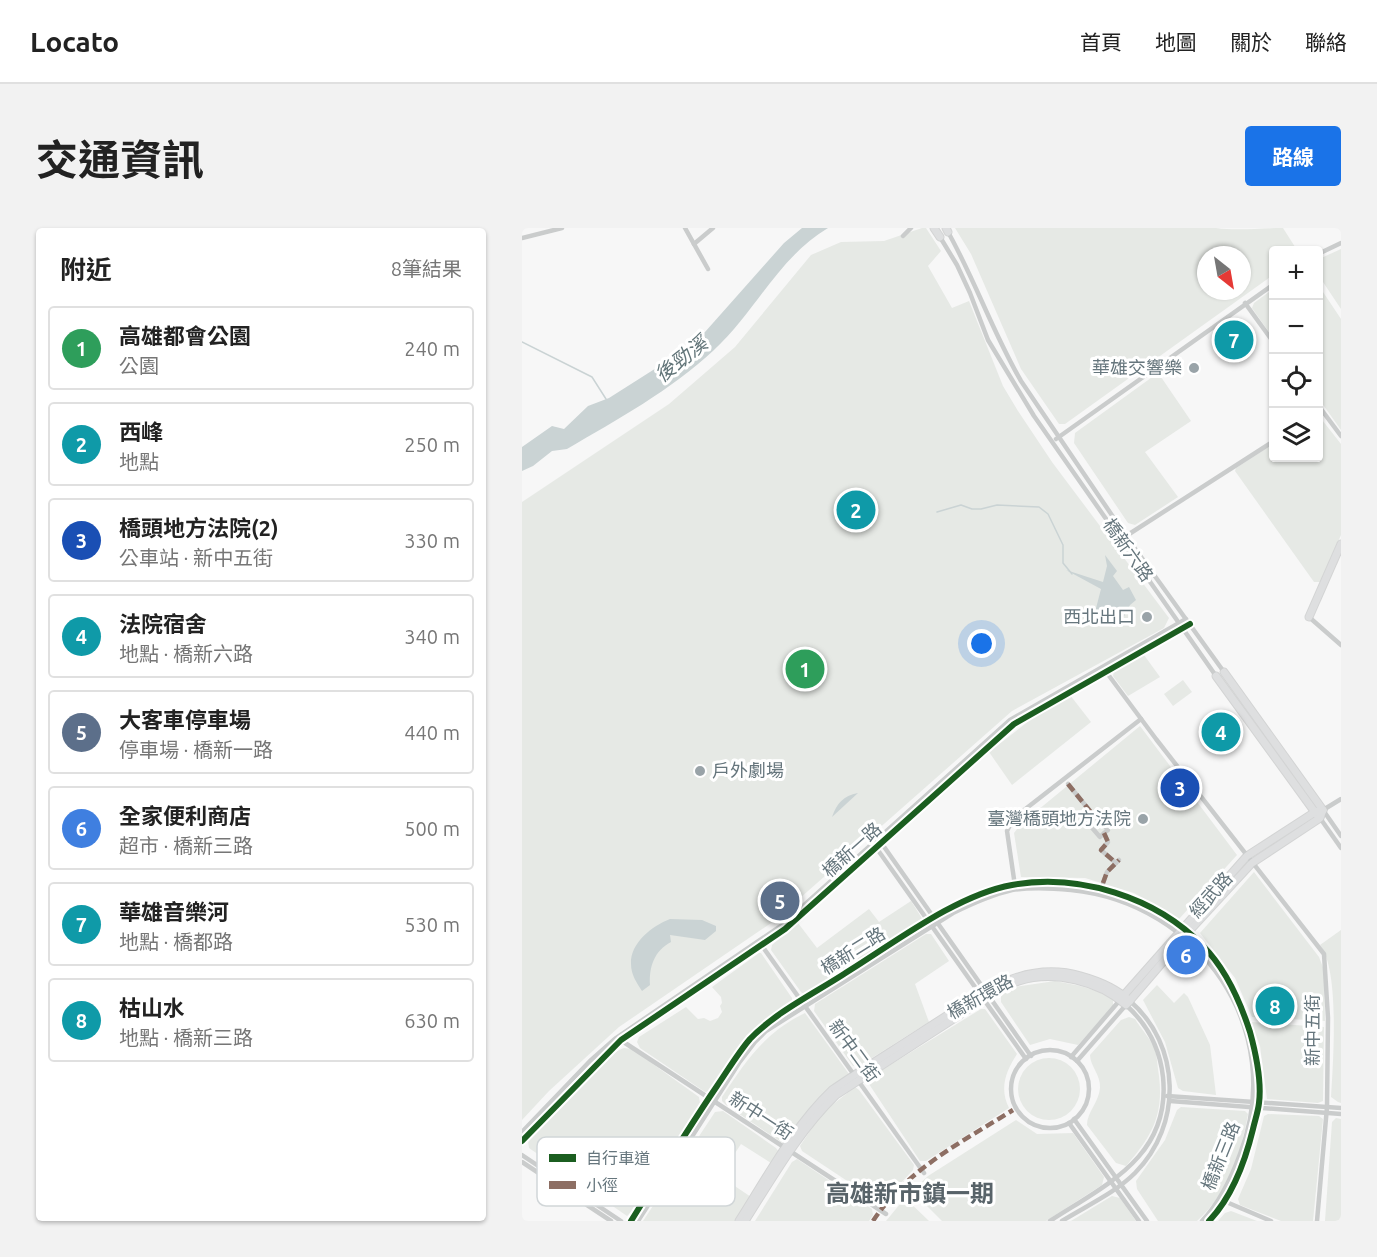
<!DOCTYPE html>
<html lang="zh-TW">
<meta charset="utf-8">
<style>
body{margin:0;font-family:Ubuntu,"Noto Sans TC",sans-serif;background:#f2f2f2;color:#222}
.controls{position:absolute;right:18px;top:18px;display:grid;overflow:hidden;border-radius:6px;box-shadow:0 2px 4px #0004}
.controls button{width:54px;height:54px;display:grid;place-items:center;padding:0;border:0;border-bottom:2px solid #e0e0e0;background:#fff;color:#222;font:30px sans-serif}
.compass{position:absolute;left:675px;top:18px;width:54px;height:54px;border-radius:50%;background:#fff;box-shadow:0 2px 4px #0004;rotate:149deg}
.you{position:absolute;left:460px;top:416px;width:21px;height:21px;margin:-15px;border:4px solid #fff;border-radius:50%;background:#1a73e8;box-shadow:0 0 0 9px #1a73e833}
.badge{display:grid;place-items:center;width:39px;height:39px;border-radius:50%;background:#1a73e8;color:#fff;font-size:20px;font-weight:700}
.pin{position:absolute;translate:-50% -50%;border:3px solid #fff;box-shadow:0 2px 6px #0006}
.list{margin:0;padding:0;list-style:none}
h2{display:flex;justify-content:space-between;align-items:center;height:78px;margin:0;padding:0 24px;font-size:26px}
h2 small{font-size:20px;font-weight:400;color:#767676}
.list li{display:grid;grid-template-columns:39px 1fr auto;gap:18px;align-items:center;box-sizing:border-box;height:84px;margin:0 12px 12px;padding:0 12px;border:2px solid #e0e0e0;border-radius:6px}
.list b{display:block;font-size:22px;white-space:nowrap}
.list p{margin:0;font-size:20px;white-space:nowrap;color:#767676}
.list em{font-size:20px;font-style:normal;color:#767676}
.icon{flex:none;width:33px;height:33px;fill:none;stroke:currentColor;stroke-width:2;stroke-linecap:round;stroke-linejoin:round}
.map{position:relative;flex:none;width:819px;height:993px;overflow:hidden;border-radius:6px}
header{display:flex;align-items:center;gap:36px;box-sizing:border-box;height:84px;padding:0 30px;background:#fff;border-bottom:2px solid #e0e0e0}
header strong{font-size:28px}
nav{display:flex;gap:33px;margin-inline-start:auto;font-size:21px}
.intro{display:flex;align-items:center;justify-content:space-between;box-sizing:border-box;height:144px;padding:0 36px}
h1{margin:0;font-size:42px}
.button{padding:15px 27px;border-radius:6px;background:#1a73e8;color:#fff;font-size:21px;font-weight:700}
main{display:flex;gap:36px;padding:0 36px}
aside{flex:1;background:#fff;border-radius:6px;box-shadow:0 2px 4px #0004}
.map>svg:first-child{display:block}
.green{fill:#e6e9e5;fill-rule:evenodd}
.water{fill:#cad3d4}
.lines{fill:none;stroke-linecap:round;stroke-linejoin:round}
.stream{stroke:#cad3d4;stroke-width:1.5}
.secondary-casing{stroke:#d3d4d4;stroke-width:9}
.street{stroke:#cacccc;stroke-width:4.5}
.secondary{stroke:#dedfe0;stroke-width:7}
.quiet{stroke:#8d6e63;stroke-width:4.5;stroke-dasharray:9 4.5;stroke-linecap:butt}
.cycleway-casing{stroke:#fff;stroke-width:10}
.cycleway{stroke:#1b5e20;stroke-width:6}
.poi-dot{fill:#99a3a8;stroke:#fff;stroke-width:2}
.labels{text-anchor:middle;stroke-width:6;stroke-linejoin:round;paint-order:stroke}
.poi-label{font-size:18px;fill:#66767d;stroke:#fff;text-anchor:end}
.street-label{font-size:18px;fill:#66767d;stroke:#fff}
.water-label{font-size:20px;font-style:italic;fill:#617478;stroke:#fff}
.district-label{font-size:24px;font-weight:bold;fill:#586369;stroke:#fff}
.key{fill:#fff;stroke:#d1d6d8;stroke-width:1.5}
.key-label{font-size:16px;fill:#66767d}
</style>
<header>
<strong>Locato</strong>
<nav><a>首頁</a><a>地圖</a><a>關於</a><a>聯絡</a></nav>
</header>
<div class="intro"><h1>交通資訊</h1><a class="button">路線</a></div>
<main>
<aside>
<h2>附近<small>8筆結果</small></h2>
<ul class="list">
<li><span class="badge" style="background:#2e9e5b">1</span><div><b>高雄都會公園</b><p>公園</p></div><em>240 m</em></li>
<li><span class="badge" style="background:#0f9aa8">2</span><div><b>西峰</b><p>地點</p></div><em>250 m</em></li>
<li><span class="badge" style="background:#1a4fb4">3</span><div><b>橋頭地方法院(2)</b><p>公車站 · 新中五街</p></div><em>330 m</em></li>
<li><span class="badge" style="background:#0f9aa8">4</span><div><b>法院宿舍</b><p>地點 · 橋新六路</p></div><em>340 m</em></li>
<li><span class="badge" style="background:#5c6f8a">5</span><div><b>大客車停車場</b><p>停車場 · 橋新一路</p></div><em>440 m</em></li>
<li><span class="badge" style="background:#3f7fe0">6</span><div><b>全家便利商店</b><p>超市 · 橋新三路</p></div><em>500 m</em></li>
<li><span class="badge" style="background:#0f9aa8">7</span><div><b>華雄音樂河</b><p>地點 · 橋都路</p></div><em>530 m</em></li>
<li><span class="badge" style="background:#0f9aa8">8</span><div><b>枯山水</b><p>地點 · 橋新三路</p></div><em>630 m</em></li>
</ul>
</aside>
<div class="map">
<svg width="819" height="993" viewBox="0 0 819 993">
<rect width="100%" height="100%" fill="#f7f7f7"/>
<g class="green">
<path d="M400 0H404L419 23 406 38 430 80 447 73 481 158 496 183 530 234 647 390 642 400 490 483 252 693 97 799 27 863 0 892V274L147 176 213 119 289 27 319 14 362 13Z"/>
<path d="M433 0H694C715 3 739 0 761 0L775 22H752L751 47 543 196H537L499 141 449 26ZM684 27H720V63H684Z"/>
<path d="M819 21V81L797 48V31Z"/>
<path d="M797 58 819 91V202L797 171Z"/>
<path d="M751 61V110L730 80 732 75Z"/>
<path d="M633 147 639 149 669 193 623 224 656 269 613 297 606 295 552 215 553 205Z"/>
<path d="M797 188 819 216V307L798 354H792L713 243 714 240 751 216 752 230H796Z"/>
<path d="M622 427 638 449 606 468 591 448 592 443Z"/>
<path d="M661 452 670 464 651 478 642 466Z"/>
<path d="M548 467 569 494 490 557 467 524 512 489Z"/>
<path d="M618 498 715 627 657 691 612 665 563 650 499 649 492 605 499 596Z"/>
<path d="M732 644 797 729 802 742 803 793 730 789 713 750 678 705Z"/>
<path d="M389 673 401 692 283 767 279 764 249 722 250 717 276 695 295 720 347 681 357 694Z"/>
<path d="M819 702V875L816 874 809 869C811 835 818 742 798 717Z"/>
<path d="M404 706H409L427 733 393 756 407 794 337 838H331L292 783 293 776Z"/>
<path d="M237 725H239L270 770V773C226 799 216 824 188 863L183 864 118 820 115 814 117 809 164 779 176 791 182 790 188 793 196 790 200 784 198 778 200 775 199 769 190 759Z"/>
<path d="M533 753C554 757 574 760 591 772V779L556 817 528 811 508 817 479 774V767L493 759Z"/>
<path d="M635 757 652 775 662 765 666 769 688 817 694 867 661 863 656 860 643 814 621 772Z"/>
<path d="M459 781H463L495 826C484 843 477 860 487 880L404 933H398L347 856V850Z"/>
<path d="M283 785 327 846C297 865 282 887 262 916L204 877 200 873V869C224 833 243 804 283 785Z"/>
<path d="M607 789 613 791C619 801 629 811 633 822 635 828 635 835 636 841 643 884 632 906 604 938L594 935 565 897C565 884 577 874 578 860 579 847 568 838 568 827L599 792Z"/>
<path d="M729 794 802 799 801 873 796 875 745 871 738 818Z"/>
<path d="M102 820 110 821 177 869 178 875 110 983 105 988 7 920 6 913C28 889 74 830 102 820Z"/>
<circle cx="527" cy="861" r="31"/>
<path d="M333 859 337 862 392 937 391 942 363 972 357 974 280 923 278 918 300 885Z"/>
<path d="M659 879 723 883 726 886C720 923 704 968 675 993H636L615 961 614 953 643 912 655 882Z"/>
<path d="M201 883 254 920 257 924 249 935 219 916 198 948 229 969 214 993H121L193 884Z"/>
<path d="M746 886 797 888 801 891 791 993H759L718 977 716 971 729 941 742 888Z"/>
<path d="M814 890 819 891V993H803L810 894Z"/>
<path d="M494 892 515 906 551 905 582 949 580 957 524 993H420L390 963 406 948Z"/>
<path d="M275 931 350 981 351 987 347 993H233L270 934Z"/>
<path d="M590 968 598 970 614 993H549Z"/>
<path d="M383 970 407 993H364Z"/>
<path d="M709 983 735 993H696L703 985Z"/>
</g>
<g class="water">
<path d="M280 0H306C256 30 234 83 192 122 148 163 96 191 45 221L30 223 11 238 0 243V219L30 198 42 201 66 178 87 170 150 130 183 104 262 15Z"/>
<path d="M583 327 595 343 591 348 601 362 607 359 614 372 608 377 600 392 589 396 577 395 572 388 579 361 544 342 581 354 585 338Z"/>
<path d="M336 565 310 589C315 575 321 568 336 565Z"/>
<path d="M148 691 180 692 194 698V703L183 712 148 707 149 714C132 723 127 739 128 757L120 763C115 755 109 747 109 736 108 715 130 698 148 691Z"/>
</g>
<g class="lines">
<g class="stream">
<path d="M0 114 70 149 84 171"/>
<path d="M415 284 439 277 450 281H459L475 277 517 279 526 286 541 317V335L550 346"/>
</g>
<defs>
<g id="secondary">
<path d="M412 0 418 9"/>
<path d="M424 0 426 4"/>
<path d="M787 389 819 316"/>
<path d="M702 444 801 582"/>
<path d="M694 448 795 587"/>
<path d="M602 767 725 628 793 584 801 582"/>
<path d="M217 993C245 949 272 898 310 862 342 840 375 820 407 799 455 769 498 731 559 748 577 753 594 760 608 773"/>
<path d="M223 993C251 949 277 903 314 867 354 841 394 815 433 790 453 777 474 760 497 753 532 742 577 753 604 777L670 700 730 635 798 590 801 582"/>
</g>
</defs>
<use href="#secondary" class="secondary-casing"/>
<g class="street">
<path d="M163 0 186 41"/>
<path d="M426 4C453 52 471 105 499 153L604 308 702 444"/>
<path d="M381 8 389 0"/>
<path d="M418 9 435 37 448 65 466 112 512 188 694 448"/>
<path d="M0 10 40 0"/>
<path d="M172 16 191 0"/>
<path d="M796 26 819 15"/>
<path d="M723 75 752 115"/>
<path d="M796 177 819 208"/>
<path d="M534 211 752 56"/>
<path d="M604 308 752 213"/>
<path d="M787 389 819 417"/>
<path d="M582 441 634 511 802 726 806 790 805 879 795 993"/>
<path d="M546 556 572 588"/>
<path d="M819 571 801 582 819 608"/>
<path d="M798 590 819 620"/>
<path d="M582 605 578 609 565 594 573 587 586 602 582 605 586 614 579 622 594 635"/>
<path d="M358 613 509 828"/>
<path d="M353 618 504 831"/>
<path d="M581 655 585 644 597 632"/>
<path d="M493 658 485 603 489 595 497 586 619 491"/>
<path d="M238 715 402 945"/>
<path d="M97 811 364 986"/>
<circle cx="528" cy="861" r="39"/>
<path d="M549 829 598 772"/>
<path d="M645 868 819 880"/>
<path d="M648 873 819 886"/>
<path d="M552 891 625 993"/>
<path d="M547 895 617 993"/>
<path d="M0 904 68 833 94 810 260 697 488 492 664 391"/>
<path d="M0 913 99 812 263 701 492 496 668 396"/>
<path d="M0 927 99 993"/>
<path d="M0 934 89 993"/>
<path d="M702 973 749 993"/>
<path d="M109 993C137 948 165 902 195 858 206 842 216 825 228 811 254 784 291 766 322 746 371 716 434 667 490 657 557 645 634 669 681 718 704 741 718 773 728 804 734 826 740 852 737 875 736 884 733 892 731 901 723 934 711 968 687 993"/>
<path d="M116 993 217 835 233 814 244 803 431 685C449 676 469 667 490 662 509 659 530 660 549 662 678 675 766 802 718 926 709 951 698 974 680 993"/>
<path d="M528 993C585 956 649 928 641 849 638 821 625 796 604 777L555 833"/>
<path d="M540 993C564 978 593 965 613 945 661 897 659 817 608 773"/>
</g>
<use href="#secondary" class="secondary"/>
<g class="quiet">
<path d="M546 556 572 588"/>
<path d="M582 605 586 614 579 622 594 635"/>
<path d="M581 655 585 644 597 632"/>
<path d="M351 993C385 941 440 914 491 882"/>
</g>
<defs>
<g id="cycleway">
<path d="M0 913 99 812 263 701 492 496 668 396"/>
<path d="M109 993C137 948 165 902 195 858 206 842 216 825 228 811 254 784 291 766 322 746 371 716 434 667 490 657 557 645 634 669 681 718 704 741 718 773 728 804 734 826 740 852 737 875 736 884 733 892 731 901 723 934 711 968 687 993"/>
</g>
</defs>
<use href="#cycleway" class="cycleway-casing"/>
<use href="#cycleway" class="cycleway"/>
</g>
<g class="poi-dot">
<circle cx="672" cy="140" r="6"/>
<circle cx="625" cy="389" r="6"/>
<circle cx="178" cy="543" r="6"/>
<circle cx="621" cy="591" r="6"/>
</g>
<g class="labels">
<g class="poi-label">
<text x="660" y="146">華雄交響樂</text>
<text x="613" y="395">西北出口</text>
<text x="190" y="549" text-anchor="start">戶外劇場</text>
<text x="609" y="597">臺灣橋頭地方法院</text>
</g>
<g class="street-label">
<text transform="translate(606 322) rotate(55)" y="6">橋新六路</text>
<text transform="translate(330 622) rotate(-42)" y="6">橋新一路</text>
<text transform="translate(689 667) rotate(-48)" y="6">經武路</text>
<text transform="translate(331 723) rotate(-32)" y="6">橋新二路</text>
<text transform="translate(458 769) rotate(-29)" y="6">橋新環路</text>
<text transform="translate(791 802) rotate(-90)" y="6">新中五街</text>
<text transform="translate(332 823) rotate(54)" y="6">新中二街</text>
<text transform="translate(239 888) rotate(33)" y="6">新中一街</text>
<text transform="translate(699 928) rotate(-68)" y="6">橋新三路</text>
</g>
<g class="water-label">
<text transform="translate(159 131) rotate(-38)" y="7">後勁溪</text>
</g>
<g class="district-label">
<text x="388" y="974">高雄新市鎮一期</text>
</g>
</g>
<rect x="15" y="909" width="198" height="69" rx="9" class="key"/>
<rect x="27" y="926" width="27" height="8" fill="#1b5e20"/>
<rect x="27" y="953" width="27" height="8" fill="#8d6e63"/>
<g class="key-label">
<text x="64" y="936">自行車道</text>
<text x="64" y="963">小徑</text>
</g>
</svg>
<div class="controls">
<button>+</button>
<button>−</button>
<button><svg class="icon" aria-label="locate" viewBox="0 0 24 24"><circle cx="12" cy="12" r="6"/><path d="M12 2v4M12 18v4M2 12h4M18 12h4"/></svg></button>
<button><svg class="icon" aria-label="layers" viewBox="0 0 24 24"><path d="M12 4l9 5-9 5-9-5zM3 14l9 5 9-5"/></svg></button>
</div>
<svg class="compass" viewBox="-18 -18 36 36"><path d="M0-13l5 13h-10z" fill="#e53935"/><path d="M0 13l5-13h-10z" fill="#767676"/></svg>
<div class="you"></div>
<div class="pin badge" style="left:283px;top:441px;background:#2e9e5b">1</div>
<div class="pin badge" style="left:334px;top:282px;background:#0f9aa8">2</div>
<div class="pin badge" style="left:658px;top:560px;background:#1a4fb4">3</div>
<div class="pin badge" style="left:699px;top:504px;background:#0f9aa8">4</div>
<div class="pin badge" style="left:258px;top:673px;background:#5c6f8a">5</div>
<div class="pin badge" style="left:664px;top:727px;background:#3f7fe0">6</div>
<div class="pin badge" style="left:712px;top:112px;background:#0f9aa8">7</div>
<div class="pin badge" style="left:753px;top:778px;background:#0f9aa8">8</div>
</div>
</main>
